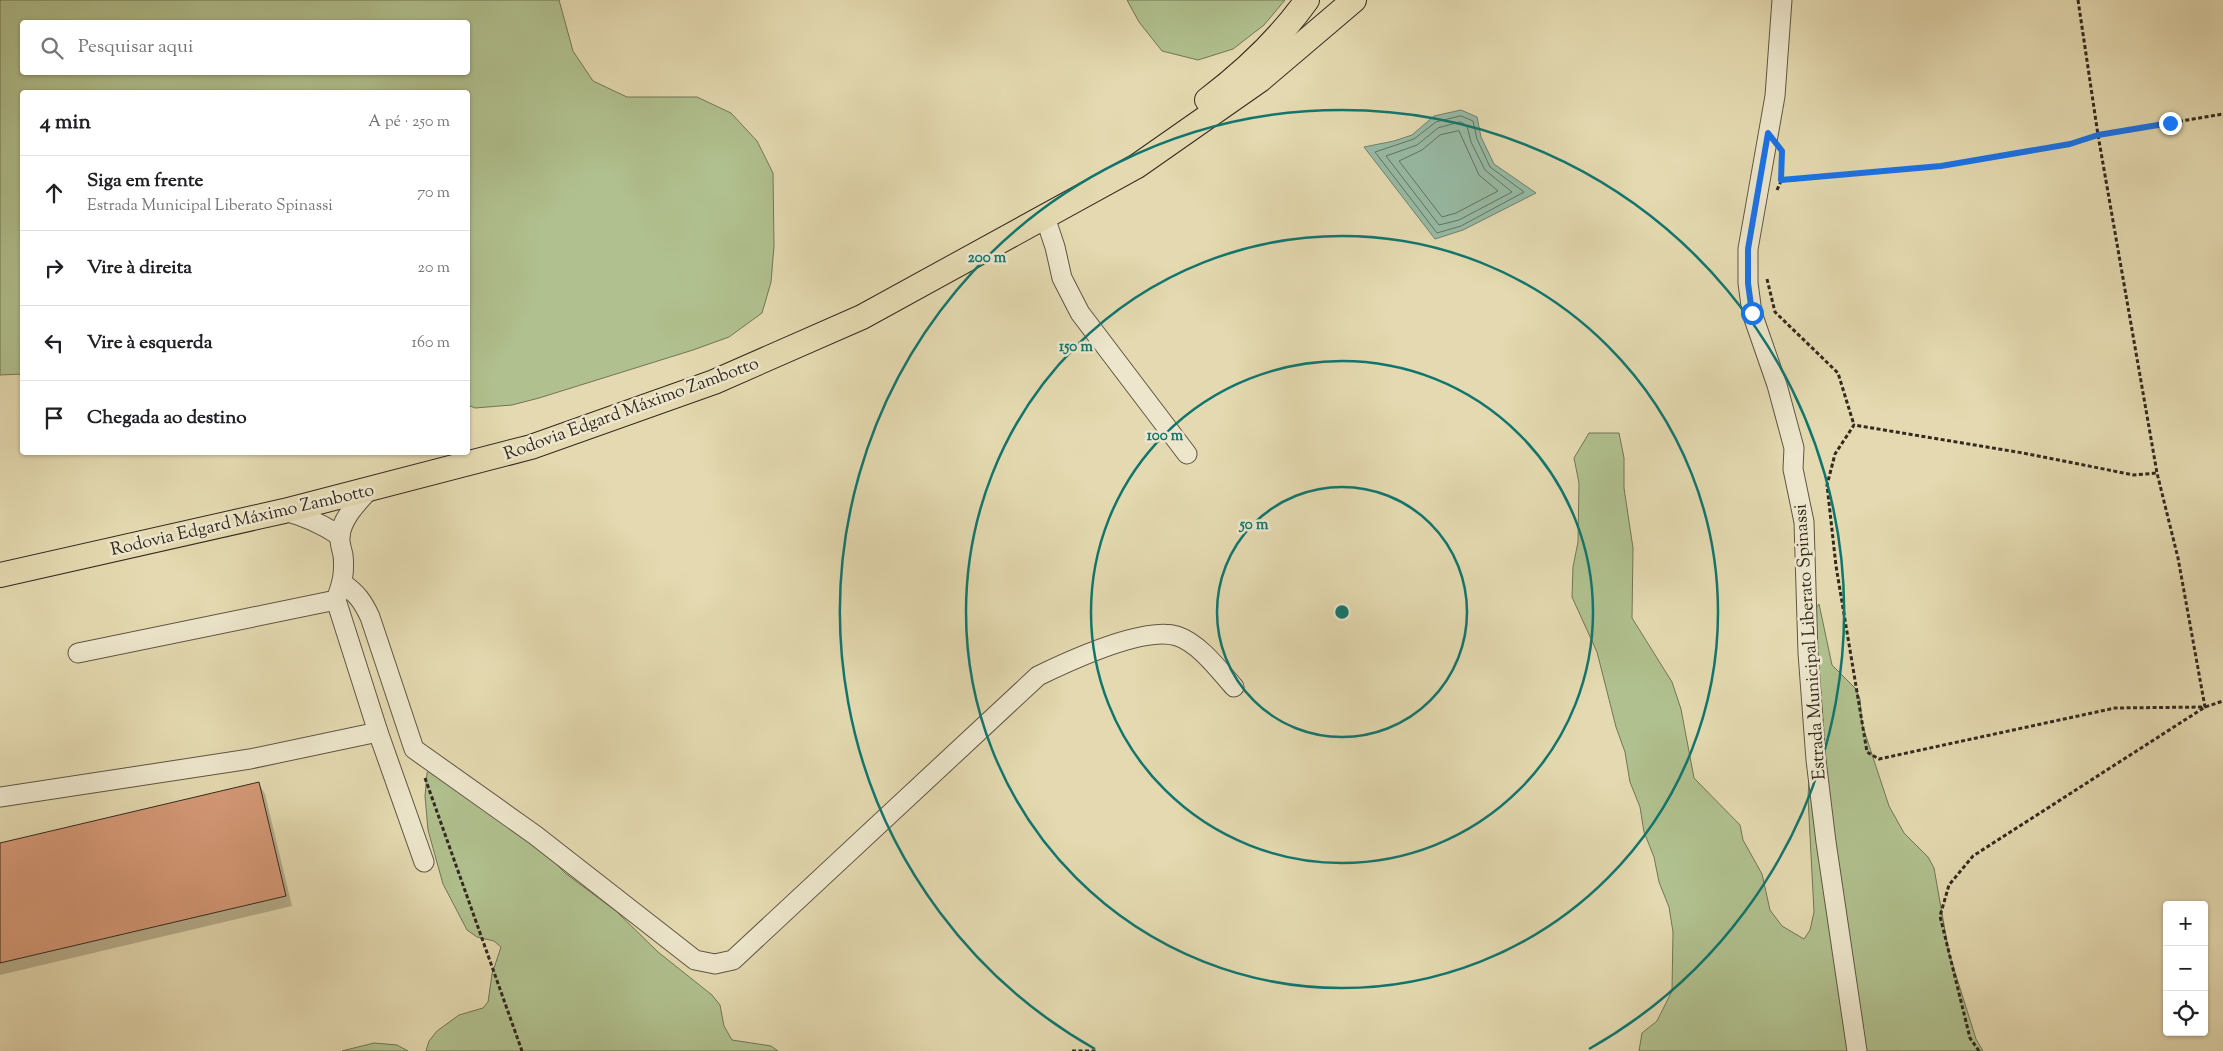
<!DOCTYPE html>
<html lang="pt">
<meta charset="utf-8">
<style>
body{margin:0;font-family:"Sorts Mill Goudy",serif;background:#f6f6f6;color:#202124}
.controls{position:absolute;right:15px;bottom:15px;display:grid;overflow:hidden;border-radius:5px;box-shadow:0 1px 4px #0004}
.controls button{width:45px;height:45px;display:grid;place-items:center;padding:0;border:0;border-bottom:1px solid #e0e0e0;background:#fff;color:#202124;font:25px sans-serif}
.stop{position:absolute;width:15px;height:15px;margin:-11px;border:4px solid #1a73e8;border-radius:50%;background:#fff}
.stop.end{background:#1a73e8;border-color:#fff;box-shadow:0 1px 5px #0008}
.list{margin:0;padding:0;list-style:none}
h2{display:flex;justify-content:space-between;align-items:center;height:65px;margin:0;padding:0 20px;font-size:21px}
h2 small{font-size:16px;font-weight:400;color:#757577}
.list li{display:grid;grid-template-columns:32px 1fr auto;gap:15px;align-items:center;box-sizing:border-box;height:75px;padding:0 20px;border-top:1px solid #e0e0e0}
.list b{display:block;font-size:19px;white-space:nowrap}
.list p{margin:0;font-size:16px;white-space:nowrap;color:#757577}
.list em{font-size:16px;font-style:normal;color:#757577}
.icon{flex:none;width:28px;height:28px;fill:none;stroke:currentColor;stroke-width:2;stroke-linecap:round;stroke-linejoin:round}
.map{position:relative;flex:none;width:2223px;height:1051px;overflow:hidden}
.search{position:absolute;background:#fff;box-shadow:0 1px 4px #0004;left:20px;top:20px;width:450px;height:55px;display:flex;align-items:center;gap:12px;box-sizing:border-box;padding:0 18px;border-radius:5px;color:#757577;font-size:19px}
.panel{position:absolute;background:#fff;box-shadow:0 1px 4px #0004;left:20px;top:90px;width:450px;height:365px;border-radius:5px}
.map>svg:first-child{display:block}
.green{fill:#b0c08e;stroke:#727556;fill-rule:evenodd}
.water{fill:#97bba5;stroke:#6f816f}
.shadow{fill:#0003}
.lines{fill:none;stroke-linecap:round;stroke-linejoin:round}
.shore{stroke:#657262;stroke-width:1}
.building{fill:#d59977;stroke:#332a1f}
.minor-casing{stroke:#5f5643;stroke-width:21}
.major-casing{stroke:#332a1f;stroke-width:26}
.path{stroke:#332a1f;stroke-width:3;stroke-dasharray:4 2.5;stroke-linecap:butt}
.minor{stroke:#ede6cc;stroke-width:19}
.major{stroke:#e4d9b0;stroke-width:24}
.route{stroke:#1a73e8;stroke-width:6}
.ring{fill:none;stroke:#0f766e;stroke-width:2.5}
.labels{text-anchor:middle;stroke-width:5;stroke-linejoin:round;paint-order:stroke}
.street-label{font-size:18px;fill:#332a1f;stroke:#ede6cc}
.centre{fill:#0f766e;stroke:#ede6cc;stroke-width:2.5}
.ring-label{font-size:15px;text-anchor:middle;font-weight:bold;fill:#0f766e;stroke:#ede6cc;stroke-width:5;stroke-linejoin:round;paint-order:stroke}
</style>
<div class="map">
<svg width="2223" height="1051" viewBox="0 0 2223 1051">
<rect width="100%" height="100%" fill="#e4d9b0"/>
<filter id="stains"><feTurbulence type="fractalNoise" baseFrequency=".004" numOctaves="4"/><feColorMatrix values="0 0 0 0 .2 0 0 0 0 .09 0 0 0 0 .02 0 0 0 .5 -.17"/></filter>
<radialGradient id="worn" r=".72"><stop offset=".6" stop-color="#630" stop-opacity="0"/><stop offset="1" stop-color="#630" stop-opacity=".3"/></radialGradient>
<g class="green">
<path d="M0 0H559L573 51 593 81 627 97H697L731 113 757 141 773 173 774 246 771 282 762 313 729 337 693 350 539 398 512 405 475 408 468 405V92H22V374L0 375ZM22 22H468V72H22Z"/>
<path d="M1127 0H1285L1264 25 1233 49 1198 60 1162 51 1139 22Z"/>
<path d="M1589 433H1619L1624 458V488L1633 548 1632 618 1672 682 1681 709 1694 778 1740 825 1743 840 1762 874 1770 910 1782 926 1804 939 1810 930 1814 912 1808 797 1812 728V614L1819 604 1832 665 1855 688 1860 699 1862 724 1889 806 1904 833 1928 857 1934 868 1949 953 1976 1039 1983 1051H1639L1642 1033 1657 1021 1672 991 1673 932 1669 907 1659 882 1654 857 1644 832 1640 807 1630 782 1625 752 1616 727 1597 652 1572 597 1573 567 1578 542 1579 483 1574 458Z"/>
<path d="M436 760 530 836 565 873 616 911 658 952 712 995 720 1005 724 1026 732 1040 771 1046 778 1051H426L429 1041 437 1031 459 1015 483 1008 488 1002 492 974 501 947 494 941 477 937 467 930 443 884 428 830 425 796 427 773Z"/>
<path d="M374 1043 397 1045 408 1051H342Z"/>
</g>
<path class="water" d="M1461 110 1477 117 1481 137 1494 164 1536 193 1463 230 1435 239 1364 147 1394 141 1412 135 1434 116Z"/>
<path class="shadow" d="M259 784 265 794 292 906 0 975V844Z"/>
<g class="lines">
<g class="shore">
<path d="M1461 116 1473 121 1477 139 1490 167 1524 192 1461 226 1437 233 1375 152 1414 139 1436 122Z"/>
<path d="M1461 122 1467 126 1471 142 1485 170 1512 192 1459 220 1439 225 1386 156 1417 145 1438 128Z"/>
<path d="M1459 131 1479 175 1498 191 1456 213 1442 217 1399 161 1422 150 1440 135Z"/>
</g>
</g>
<path class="building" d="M259 782 286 896 0 963V843Z"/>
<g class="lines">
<defs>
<g id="minor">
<path d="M1782 0 1775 96 1748 249V283L1752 313 1777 385 1794 448 1793 469 1804 522 1808 653 1816 760 1826 842 1857 1051"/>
<path d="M1045 217 1055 247 1062 278 1080 313 1187 454"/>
<path d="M371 488C359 501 342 517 340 536 339 542 342 550 343 555 345 573 342 584 336 600L378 732 424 862"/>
<path d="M284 511C305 516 322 524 340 536"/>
<path d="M342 583C357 593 363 602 370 617L414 749 535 835 695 960 715 964 733 960 1038 676C1069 661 1144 626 1177 636 1199 643 1219 670 1234 687"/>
<path d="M78 653 336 600"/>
<path d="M0 797 250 759 378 732"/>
</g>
<g id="major">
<path d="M1207 100C1244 72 1280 38 1307 0"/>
<path d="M0 575 284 511 531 447 714 382 862 317 1137 166 1260 80 1354 0"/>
</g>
</defs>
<use href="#minor" class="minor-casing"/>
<use href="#major" class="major-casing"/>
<g class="path">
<path d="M2078 0 2098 135 2157 473 2178 558 2205 707 2115 708 1879 759 1867 752 1836 566 1827 485 1835 454 1854 425 2023 453 2134 475 2157 473"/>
<path d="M1781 181 1941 166 2070 144 2098 135 2223 114"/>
<path d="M1777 190 1781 181V169"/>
<path d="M1767 279 1775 312 1838 373 1854 425"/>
<path d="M425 778 522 1051"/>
<path d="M1072 1051H1098"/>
<path d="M1979 1051 1970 1038 1940 916 1949 885 1973 856 2205 707 2223 701"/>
</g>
<use href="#minor" class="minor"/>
<use href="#major" class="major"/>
</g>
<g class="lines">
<path class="route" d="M1752 313 1748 283V249L1768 133 1782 151 1781 180 1941 166 2070 144 2098 135 2170 123"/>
</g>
<g class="ring">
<circle cx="1342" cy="612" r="125"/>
<circle cx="1342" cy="612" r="251"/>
<circle cx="1342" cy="612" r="376"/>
<path d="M1095 1049A502 502 0 1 1 1589 1049"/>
</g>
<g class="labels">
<g class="street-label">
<text transform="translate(631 408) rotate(-20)" y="6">Rodovia Edgard Máximo Zambotto</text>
<text transform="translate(242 519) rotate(-13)" y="6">Rodovia Edgard Máximo Zambotto</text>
<text transform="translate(1809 642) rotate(-94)" y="6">Estrada Municipal Liberato Spinassi</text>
</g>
</g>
<circle cx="1342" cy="612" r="8" class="centre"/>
<g class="ring-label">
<text x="987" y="262">200 m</text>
<text x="1076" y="351">150 m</text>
<text x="1165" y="440">100 m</text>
<text x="1254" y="529">50 m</text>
</g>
<rect width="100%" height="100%" filter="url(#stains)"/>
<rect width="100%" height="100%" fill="url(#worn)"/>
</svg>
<div class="controls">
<button>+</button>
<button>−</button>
<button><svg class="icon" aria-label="locate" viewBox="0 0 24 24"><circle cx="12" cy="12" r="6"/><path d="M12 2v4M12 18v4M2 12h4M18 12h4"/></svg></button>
</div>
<div class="stop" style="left:1752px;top:313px"></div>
<div class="stop end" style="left:2170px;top:123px"></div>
<div class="search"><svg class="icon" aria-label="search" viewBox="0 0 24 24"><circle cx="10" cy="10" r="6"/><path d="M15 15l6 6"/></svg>Pesquisar aqui</div>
<section class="panel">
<h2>4 min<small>A pé · 250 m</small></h2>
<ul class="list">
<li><svg class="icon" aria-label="ahead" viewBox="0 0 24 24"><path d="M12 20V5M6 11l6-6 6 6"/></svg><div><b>Siga em frente</b><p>Estrada Municipal Liberato Spinassi</p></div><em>70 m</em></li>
<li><svg class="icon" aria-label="right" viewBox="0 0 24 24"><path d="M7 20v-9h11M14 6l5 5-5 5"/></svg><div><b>Vire à direita</b></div><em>20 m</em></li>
<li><svg class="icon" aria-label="left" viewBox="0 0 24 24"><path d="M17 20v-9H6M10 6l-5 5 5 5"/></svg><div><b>Vire à esquerda</b></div><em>160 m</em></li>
<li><svg class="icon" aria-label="arrive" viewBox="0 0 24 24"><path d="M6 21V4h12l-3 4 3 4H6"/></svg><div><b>Chegada ao destino</b></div></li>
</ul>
</section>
</div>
